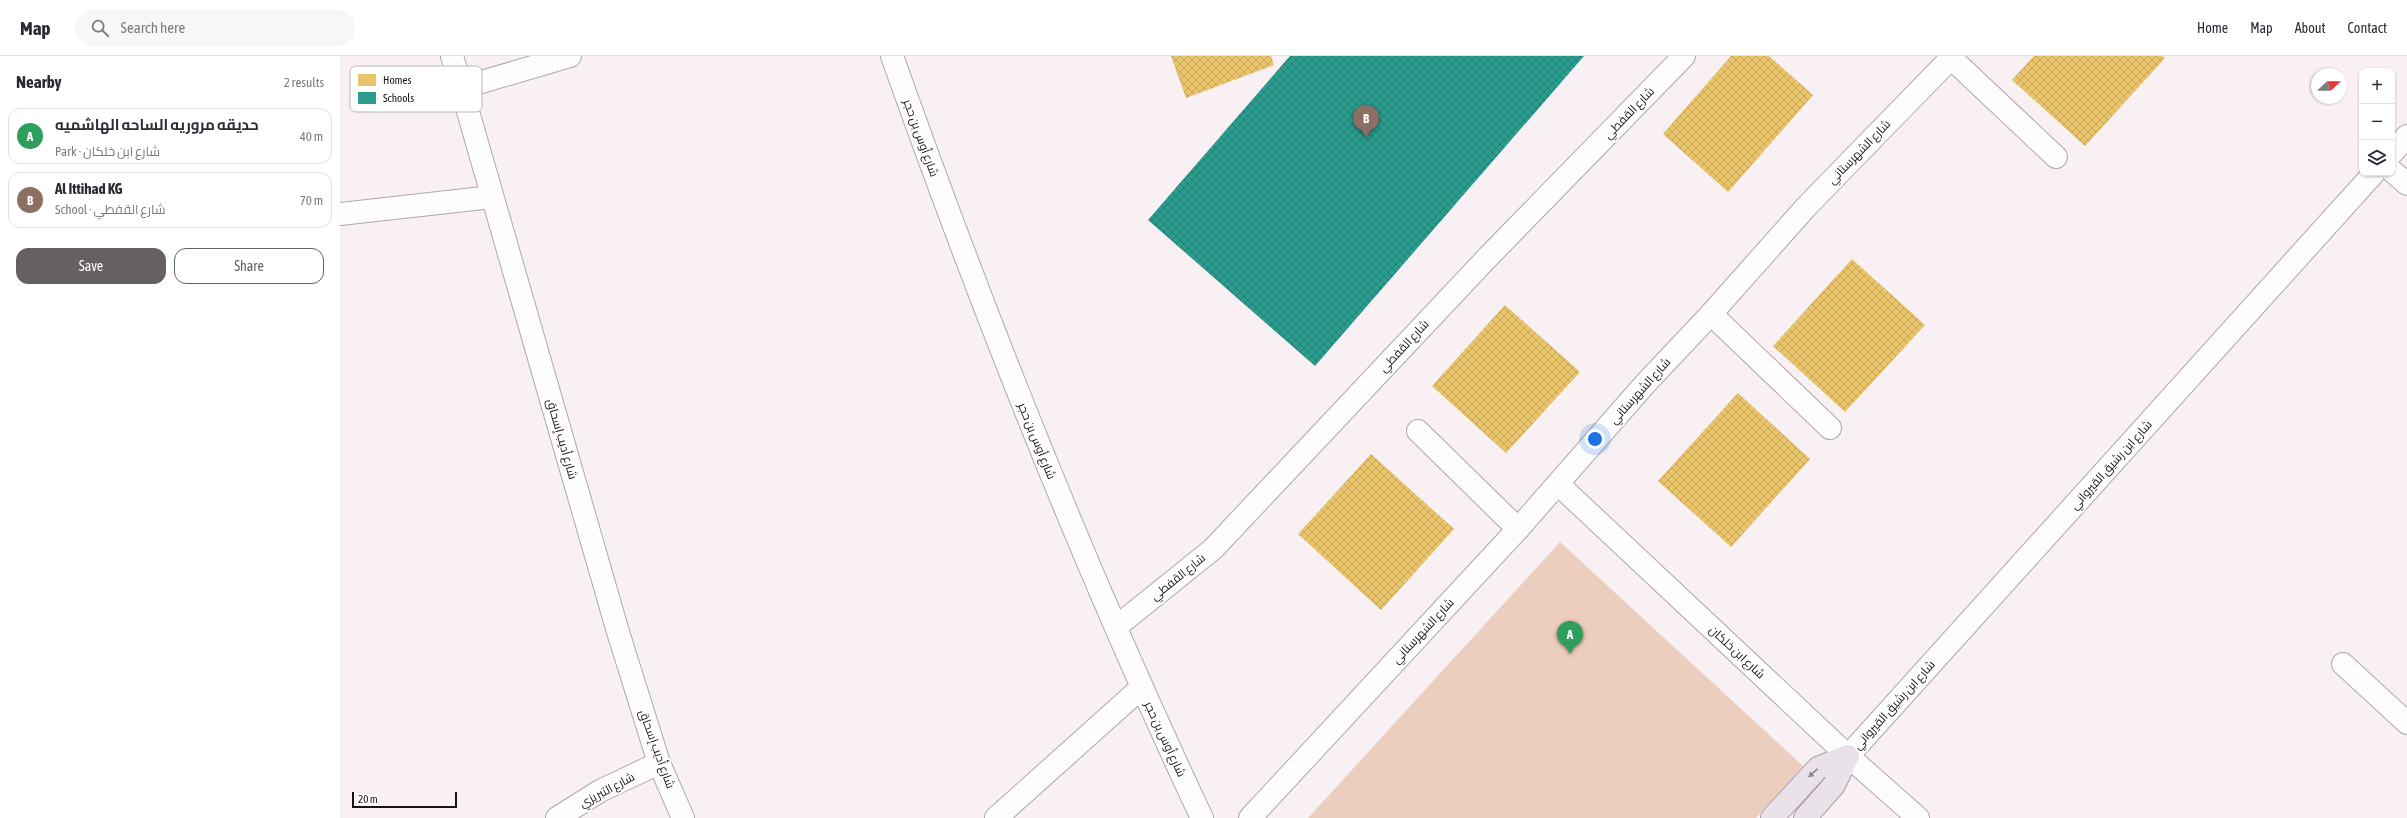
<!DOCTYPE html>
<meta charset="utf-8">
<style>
body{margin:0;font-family:"Asap Condensed",Cairo,sans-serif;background:#f7f7f7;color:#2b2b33}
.controls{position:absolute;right:12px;top:12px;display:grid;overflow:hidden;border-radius:8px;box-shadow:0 1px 3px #0004}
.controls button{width:36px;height:36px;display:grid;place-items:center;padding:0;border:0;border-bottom:1px solid #e1e1e2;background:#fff;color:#2b2b33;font:20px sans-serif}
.compass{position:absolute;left:1971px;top:12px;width:36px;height:36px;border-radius:50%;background:#fff;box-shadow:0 1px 3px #0004;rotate:68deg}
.scale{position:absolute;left:12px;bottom:10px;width:105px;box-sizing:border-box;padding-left:4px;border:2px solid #191315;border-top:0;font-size:11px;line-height:14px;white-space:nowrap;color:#191315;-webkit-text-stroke:3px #fff;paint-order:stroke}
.you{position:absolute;left:1255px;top:383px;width:14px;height:14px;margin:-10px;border:3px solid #fff;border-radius:50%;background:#1a73e8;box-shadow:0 0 0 6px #1a73e833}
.badge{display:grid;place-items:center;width:26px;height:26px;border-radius:50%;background:#676062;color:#fff;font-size:13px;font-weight:700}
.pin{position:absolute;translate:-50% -33px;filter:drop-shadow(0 1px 2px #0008)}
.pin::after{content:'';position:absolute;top:21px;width:14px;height:12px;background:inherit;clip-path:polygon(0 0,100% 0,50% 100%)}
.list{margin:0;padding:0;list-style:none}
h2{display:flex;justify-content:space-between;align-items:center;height:52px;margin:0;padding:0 16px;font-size:17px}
h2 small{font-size:13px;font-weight:400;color:#7c7c81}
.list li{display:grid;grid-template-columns:26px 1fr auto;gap:12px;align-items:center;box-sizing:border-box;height:56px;margin:0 8px 8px;padding:0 8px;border:1px solid #e1e1e2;border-radius:12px}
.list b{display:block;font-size:15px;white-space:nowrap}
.list p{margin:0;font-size:13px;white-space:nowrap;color:#7c7c81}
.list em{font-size:13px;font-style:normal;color:#7c7c81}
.actions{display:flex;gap:8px;padding:12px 16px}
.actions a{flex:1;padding:9px 0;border:1px solid #676062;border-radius:12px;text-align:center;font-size:14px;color:#676062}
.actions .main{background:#676062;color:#fff}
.icon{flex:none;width:22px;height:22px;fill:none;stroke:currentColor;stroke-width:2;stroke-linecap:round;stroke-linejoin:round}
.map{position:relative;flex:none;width:2067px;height:762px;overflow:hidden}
header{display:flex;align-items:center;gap:24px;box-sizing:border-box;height:56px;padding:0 20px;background:#fff;border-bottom:1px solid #e1e1e2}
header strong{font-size:19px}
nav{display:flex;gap:22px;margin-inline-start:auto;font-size:14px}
.search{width:280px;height:36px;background:#f7f7f7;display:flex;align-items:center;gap:10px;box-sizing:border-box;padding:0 14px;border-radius:22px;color:#7c7c81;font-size:15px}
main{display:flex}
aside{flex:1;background:#fff}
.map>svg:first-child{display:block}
.park{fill:#eccebe}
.homes{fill:url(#homes-cross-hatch)}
.schools{fill:url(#schools-cross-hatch)}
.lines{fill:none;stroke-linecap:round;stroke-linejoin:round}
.minor-casing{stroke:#aea8a9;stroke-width:24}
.major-casing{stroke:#ac9ca9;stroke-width:24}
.minor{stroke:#fefdfd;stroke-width:22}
.major{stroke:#eae2e9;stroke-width:22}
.oneway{fill:#8c858a}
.labels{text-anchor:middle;stroke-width:4;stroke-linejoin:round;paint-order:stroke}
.street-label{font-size:12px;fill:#191315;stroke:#fff}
.key{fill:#fff;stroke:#bab8b9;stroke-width:1}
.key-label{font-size:11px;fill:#191315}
</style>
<header>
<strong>Map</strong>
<div class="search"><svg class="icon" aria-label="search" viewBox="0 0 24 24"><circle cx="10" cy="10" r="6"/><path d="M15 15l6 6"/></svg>Search here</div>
<nav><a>Home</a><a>Map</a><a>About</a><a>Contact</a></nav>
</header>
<main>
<aside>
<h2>Nearby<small>2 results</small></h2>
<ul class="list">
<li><span class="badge" style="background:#2e9e5b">A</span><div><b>حديقه مروريه الساحه الهاشميه</b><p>Park · شارع ابن خلكان</p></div><em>40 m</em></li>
<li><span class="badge" style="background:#8d6e63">B</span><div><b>Al Ittihad KG</b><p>School · شارع القفطي</p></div><em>70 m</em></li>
</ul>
<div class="actions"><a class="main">Save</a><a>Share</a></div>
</aside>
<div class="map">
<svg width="2067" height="762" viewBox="0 0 2067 762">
<defs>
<pattern id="homes-cross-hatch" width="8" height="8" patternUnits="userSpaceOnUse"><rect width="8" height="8" fill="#e9c46a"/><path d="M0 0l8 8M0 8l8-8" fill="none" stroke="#c7a85b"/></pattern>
<pattern id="schools-cross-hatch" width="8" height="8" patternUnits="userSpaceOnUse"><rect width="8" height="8" fill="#2a9d8f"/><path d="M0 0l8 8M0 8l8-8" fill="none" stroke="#237f74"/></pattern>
</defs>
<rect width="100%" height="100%" fill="#f8f0f2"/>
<path class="park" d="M1220 486 1463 710 1416 762H968Z"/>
<g class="homes">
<path d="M831 0H931L934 9 846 42Z"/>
<path d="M1391 0H1429L1473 39 1388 136 1323 78Z"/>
<path d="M1694 0H1822L1825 2 1745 90 1672 24Z"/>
<path d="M1512 203 1585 269 1505 356 1433 290Z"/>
<path d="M1165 249 1240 316 1166 397 1092 330Z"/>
<path d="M1398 337 1470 403 1391 491 1318 425Z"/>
<path d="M1031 398 1114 473 1041 554 958 478Z"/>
</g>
<path class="schools" d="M950 0H1244L975 310 808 164Z"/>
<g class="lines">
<defs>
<g id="minor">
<path d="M112 0 278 576 319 707 343 762"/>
<path d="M552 0C644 259 745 514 862 762"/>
<path d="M1611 2 1716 101"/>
<path d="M121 32 230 0"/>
<path d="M2052 97 2067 80"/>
<path d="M2052 115 2067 128"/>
<path d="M0 158 152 141"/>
<path d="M1371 258 1490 372"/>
<path d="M1078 375 1178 473"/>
<path d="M1218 428 1508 700 1578 762"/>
<path d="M776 571 873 493 1148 201 1344 0"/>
<path d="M2003 608 2067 667"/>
<path d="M1508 700 2034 117"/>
<path d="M217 762 260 735 319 707"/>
<path d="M656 762 801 632"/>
<path d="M910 762 1178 473 1305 328 1371 258 1466 151 1613 0"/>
</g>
<g id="major">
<path d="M1432 762 1478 712 1508 700"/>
<path d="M1465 762 1494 729 1508 700"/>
</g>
</defs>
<use href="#minor" class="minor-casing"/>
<use href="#major" class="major-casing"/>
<use href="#minor" class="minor"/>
<use href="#major" class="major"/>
</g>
<defs><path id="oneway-solid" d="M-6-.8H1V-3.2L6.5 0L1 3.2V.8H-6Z"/></defs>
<use class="oneway" href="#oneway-solid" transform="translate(1473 717) rotate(137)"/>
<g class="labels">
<g class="street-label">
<text transform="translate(1289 57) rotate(-46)" y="4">شارع القفطي</text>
<text transform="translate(581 82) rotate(70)" y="4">شارع أوس بن حجر</text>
<text transform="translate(1519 96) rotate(-46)" y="4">شارع الشهرستاني</text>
<text transform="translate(1064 290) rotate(-47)" y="4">شارع القفطي</text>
<text transform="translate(1300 335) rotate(-48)" y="4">شارع الشهرستاني</text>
<text transform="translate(222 383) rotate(74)" y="4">شارع أديب إسحاق</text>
<text transform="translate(697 385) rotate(68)" y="4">شارع أوس بن حجر</text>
<text transform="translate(1771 409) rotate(-48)" y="4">شارع ابن رشيق القيرواني</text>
<text transform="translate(838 521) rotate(-39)" y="4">شارع القفطي</text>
<text transform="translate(1083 575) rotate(-47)" y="4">شارع الشهرستاني</text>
<text transform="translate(1397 596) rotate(43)" y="4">شارع ابن خلكان</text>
<text transform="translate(1554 649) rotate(-48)" y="4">شارع ابن رشيق القيرواني</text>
<text transform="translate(825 683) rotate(65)" y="4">شارع أوس بن حجر</text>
<text transform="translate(317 693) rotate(70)" y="4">شارع أديب إسحاق</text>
<text transform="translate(267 734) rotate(-28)" y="4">شارع التبريزي</text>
</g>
</g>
<rect x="10" y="10" width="132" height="46" rx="6" class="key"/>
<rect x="18" y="18" width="18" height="12" fill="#e9c46a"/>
<rect x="18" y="36" width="18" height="12" fill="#2a9d8f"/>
<g class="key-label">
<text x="43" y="28">Homes</text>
<text x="43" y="46">Schools</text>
</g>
</svg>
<div class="controls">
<button>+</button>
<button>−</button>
<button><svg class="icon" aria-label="layers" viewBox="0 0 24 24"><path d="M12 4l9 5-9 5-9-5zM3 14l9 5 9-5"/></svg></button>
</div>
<svg class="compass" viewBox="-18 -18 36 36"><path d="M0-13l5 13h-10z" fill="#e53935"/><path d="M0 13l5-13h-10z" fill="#7c7c81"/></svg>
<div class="scale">20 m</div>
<div class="you"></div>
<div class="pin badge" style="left:1230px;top:598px;background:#2e9e5b">A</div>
<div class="pin badge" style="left:1026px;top:82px;background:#8d6e63">B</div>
</div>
</main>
